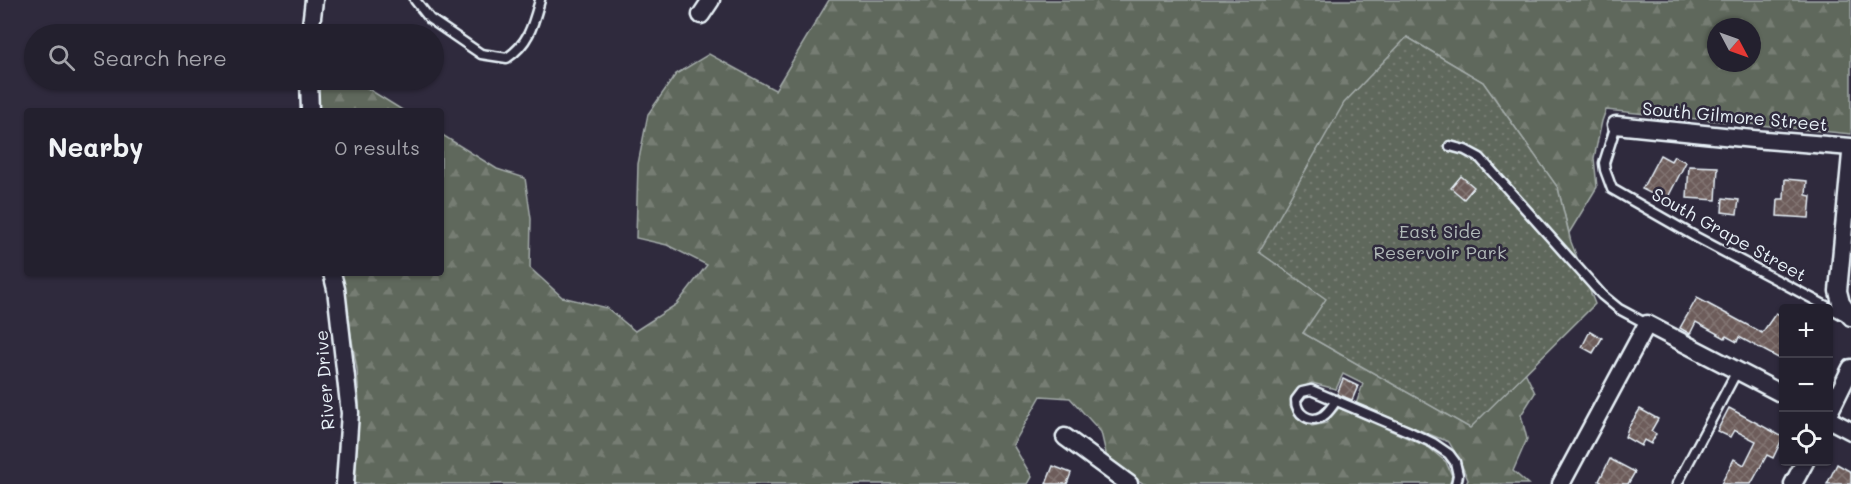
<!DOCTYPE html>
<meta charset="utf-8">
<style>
body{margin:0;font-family:Mali,sans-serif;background:#2b2836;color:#f1f3f6}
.controls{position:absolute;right:18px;bottom:18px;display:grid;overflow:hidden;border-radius:6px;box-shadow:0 2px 4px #0004}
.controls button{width:54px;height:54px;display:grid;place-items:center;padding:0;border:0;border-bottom:2px solid #403e4a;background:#23202e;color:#f1f3f6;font:30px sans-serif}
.compass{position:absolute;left:1707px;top:18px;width:54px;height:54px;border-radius:50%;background:#23202e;box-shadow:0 2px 4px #0004;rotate:131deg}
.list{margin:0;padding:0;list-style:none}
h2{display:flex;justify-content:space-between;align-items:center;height:78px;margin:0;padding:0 24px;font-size:26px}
h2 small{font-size:20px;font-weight:400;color:#a3a3aa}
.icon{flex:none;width:33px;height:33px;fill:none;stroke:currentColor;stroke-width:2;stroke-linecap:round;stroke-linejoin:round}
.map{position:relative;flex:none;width:1851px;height:484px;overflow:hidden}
.search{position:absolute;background:#23202e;box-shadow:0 2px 4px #0004;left:24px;top:24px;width:420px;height:66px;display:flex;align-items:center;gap:15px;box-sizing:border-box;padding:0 21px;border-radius:33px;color:#a3a3aa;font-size:22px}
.panel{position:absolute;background:#23202e;box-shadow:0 2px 4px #0004;left:24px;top:108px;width:420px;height:168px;border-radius:6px}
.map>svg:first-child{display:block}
.forest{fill:url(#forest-firs);stroke:#a4acaa;stroke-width:1.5;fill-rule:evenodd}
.park{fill:url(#park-dots);stroke:#a4acaa;stroke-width:1.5}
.building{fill:url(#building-cross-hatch);stroke:#e8f1f8;stroke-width:1.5}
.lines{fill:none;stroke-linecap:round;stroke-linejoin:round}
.lane-casing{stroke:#e8f1f8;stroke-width:13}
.street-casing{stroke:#e8f1f8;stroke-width:21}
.lane{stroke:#2f2a3d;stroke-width:8}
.street{stroke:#2f2a3d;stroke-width:16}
.labels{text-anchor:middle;stroke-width:5;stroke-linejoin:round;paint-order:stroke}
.street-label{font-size:18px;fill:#e8f1f8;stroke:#2f2a3d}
.park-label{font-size:18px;fill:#b1bab9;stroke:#2f2a3d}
</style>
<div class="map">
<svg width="1851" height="484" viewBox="0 0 1851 484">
<defs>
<pattern id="forest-firs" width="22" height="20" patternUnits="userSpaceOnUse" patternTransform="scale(1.5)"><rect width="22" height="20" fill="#5f675b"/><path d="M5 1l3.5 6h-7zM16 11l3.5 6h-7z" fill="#767d73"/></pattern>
<pattern id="park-dots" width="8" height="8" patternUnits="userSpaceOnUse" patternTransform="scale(1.5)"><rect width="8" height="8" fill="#5f675b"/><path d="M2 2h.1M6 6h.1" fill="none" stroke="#767d73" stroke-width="1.8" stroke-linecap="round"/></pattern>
<pattern id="building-cross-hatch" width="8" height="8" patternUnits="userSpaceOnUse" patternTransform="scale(1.5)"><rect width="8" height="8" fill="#6d5c5a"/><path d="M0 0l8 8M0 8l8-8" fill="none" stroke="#827472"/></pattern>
</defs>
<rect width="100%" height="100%" fill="#2f2a3d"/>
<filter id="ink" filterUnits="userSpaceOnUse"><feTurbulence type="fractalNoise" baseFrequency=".0167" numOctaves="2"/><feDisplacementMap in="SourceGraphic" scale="12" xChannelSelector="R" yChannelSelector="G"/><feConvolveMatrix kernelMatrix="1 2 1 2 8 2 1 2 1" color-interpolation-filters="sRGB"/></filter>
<g filter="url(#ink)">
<g class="forest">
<path d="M829 0H1851V134L1606 110 1602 121 1594 158 1597 187 1569 233 1558 188 1483 82 1407 37 1260 252 1327 299 1303 333 1469 427 1525 372 1535 393 1521 415 1527 439 1513 471 1528 484H1466L1468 480 1459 459 1449 442 1356 404 1363 384 1343 374 1336 389 1312 383 1304 387 1291 397 1290 406 1298 417 1312 426 1326 423 1339 408 1428 447 1446 462 1452 476 1450 484H1144L1107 458 1101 432 1070 398 1041 396 1013 445 1032 477 1028 484H355L359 403 357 369 340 273H441V134L497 169 525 178 531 219 530 268 562 297 607 308 635 331 677 304 707 265 667 245 636 238 638 164 648 114 676 74 709 54 775 90ZM1716 27H1752V63H1716Z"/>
<path d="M318 80H354L404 111H318Z"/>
</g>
<path class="park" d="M1407 37 1483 82 1558 188 1571 242 1595 304 1470 428 1303 333 1326 299 1259 252 1344 103Z"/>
<g class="building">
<path d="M1660 155 1671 161 1674 156 1686 162 1666 201 1642 189Z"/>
<path d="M1689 166 1718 167 1716 200 1687 198Z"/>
<path d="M1461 176 1474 187 1464 199 1451 188Z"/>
<path d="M1785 179 1807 181 1806 195 1811 196 1809 218 1777 216 1778 199H1784Z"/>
<path d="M1723 198 1739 200 1737 214 1722 212Z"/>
<path d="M1697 298 1762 333 1776 313 1784 317V361L1739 337 1737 342 1726 336 1725 338 1696 322 1690 334 1680 328Z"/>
<path d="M1590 331 1602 338 1593 353 1582 347Z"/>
<path d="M1343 379 1358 386 1352 400 1337 394Z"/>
<path d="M1729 408 1783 437 1773 458 1767 455 1751 484H1721L1734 459 1744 465 1756 441 1734 430 1730 437 1717 431Z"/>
<path d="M1640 409 1658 419 1651 431 1656 434 1651 444 1644 440 1641 446 1625 437 1628 428Z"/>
<path d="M1610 459 1635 472 1628 484H1605L1599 481Z"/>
<path d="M1837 464 1851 472V484H1827Z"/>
<path d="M1053 466 1071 473 1067 484H1046Z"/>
</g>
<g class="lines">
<defs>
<g id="lane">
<path d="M415 0 430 19 481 54 507 58C529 43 533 25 540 0"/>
<path d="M1616 125 1604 163 1605 170 1612 189 1696 237 1845 316"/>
<path d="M1450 146 1465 150 1480 158 1602 295 1619 309 1647 324"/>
<path d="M1336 401C1332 406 1329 412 1323 416 1310 424 1296 414 1296 400L1302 392 1311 390 1410 432 1433 443 1449 454 1455 462 1458 475 1456 484"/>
<path d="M1677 484 1737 371"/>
</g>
<g id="street">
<path d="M701 15 711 0"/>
<path d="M310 34 314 0"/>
<path d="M309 80 310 111"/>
<path d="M1616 125 1753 139 1851 147"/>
<path d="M1851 154 1838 291 1841 303 1851 317"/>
<path d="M332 273 336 289 350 413 345 484"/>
<path d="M1828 415 1851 368"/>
<path d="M1828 419 1851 431"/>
<path d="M1065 437 1129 484"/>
<path d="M1561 484 1647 324 1784 395"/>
<path d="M1793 484 1805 462"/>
</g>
</defs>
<use href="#lane" class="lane-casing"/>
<use href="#street" class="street-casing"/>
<use href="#lane" class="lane"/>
<use href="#street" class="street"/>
</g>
</g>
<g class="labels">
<g class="street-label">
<text transform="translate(1735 117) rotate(5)" y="6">South Gilmore Street</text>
<text transform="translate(1729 235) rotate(29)" y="6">South Grape Street</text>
<text transform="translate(325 380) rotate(-94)" y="6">River Drive</text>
</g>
<g class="park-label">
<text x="1440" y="238">East Side<tspan x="1440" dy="21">Reservoir Park</tspan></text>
</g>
</g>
</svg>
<div class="controls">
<button>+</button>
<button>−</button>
<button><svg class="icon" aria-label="locate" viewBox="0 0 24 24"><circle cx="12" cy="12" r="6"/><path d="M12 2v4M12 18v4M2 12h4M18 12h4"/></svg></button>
</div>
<svg class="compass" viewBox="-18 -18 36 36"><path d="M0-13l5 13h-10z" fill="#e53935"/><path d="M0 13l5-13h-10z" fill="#a3a3aa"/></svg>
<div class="search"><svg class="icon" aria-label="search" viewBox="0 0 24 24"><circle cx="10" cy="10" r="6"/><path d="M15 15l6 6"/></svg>Search here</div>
<section class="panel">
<h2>Nearby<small>0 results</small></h2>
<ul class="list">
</ul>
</section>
</div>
